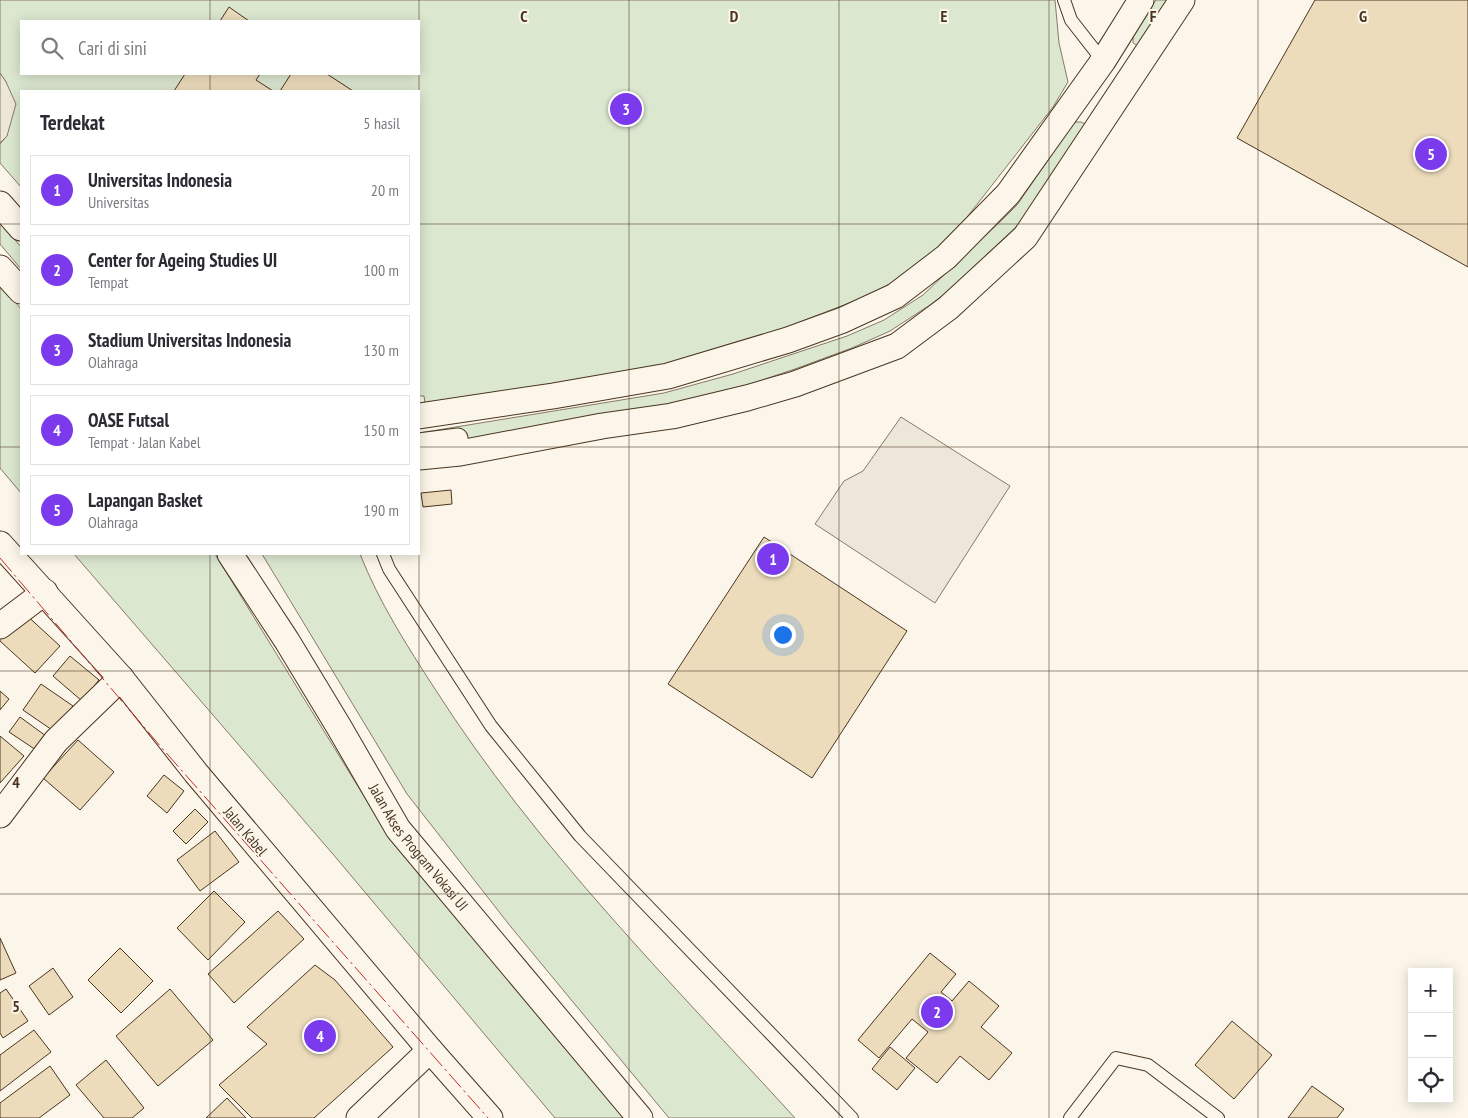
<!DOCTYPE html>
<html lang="id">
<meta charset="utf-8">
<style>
body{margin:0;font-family:"PT Sans Narrow",sans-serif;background:#f7f7f7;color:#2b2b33}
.controls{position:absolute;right:15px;bottom:15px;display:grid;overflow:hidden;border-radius:0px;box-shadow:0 2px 12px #0003}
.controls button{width:45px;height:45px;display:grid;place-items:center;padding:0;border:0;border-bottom:1px solid #e1e1e2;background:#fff;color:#2b2b33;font:25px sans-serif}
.you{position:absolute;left:782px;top:634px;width:18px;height:18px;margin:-12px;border:4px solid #fff;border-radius:50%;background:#1a73e8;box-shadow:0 0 0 8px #1a73e833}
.badge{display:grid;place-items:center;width:32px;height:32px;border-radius:50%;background:#7c3aed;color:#fff;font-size:16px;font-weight:700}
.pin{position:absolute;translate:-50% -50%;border:2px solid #fff;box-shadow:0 1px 5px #0006}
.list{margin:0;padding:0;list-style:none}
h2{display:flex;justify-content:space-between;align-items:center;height:65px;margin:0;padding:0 20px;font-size:21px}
h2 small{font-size:16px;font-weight:400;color:#7c7c81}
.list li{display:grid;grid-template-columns:32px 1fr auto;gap:15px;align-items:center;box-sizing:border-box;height:70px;margin:0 10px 10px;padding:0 10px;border:1px solid #e1e1e2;border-radius:0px}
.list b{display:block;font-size:19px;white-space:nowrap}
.list p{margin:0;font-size:16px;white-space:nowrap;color:#7c7c81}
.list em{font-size:16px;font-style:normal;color:#7c7c81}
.icon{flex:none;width:28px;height:28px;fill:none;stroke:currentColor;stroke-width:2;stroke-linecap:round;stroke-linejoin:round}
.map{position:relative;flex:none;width:1468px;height:1118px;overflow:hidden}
.search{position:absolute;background:#fff;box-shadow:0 2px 12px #0003;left:20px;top:20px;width:400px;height:55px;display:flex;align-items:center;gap:12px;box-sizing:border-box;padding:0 18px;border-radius:0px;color:#7c7c81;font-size:19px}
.panel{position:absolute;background:#fff;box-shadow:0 2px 12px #0003;left:20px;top:90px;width:400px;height:465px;border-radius:0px}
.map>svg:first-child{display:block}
.green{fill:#dce7d0;stroke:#887966;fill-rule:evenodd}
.parking{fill:#ede7d9;stroke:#887966}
.building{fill:#ecdcbc;stroke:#4a3520}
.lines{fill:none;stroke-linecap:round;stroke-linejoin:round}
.service-casing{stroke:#4a3520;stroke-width:14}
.pedestrian-casing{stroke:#4a3520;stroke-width:21}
.minor-casing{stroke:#4a3520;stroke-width:27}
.service{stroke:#fbf6e9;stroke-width:12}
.pedestrian{stroke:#fbf6e9;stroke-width:19}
.minor{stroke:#fbf6e9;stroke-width:25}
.power{stroke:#c62828;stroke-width:1;stroke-dasharray:18 4 2.5 4;stroke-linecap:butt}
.grid{fill:none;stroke:#4a3520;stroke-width:1;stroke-opacity:0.55}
.labels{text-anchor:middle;stroke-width:4;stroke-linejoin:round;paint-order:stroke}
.street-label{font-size:15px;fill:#4a3520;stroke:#fbf6e9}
.grid-label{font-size:16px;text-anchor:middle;font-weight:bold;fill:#4a3520;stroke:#fbf6e9;stroke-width:4;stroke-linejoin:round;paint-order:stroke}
</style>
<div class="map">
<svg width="1468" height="1118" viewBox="0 0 1468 1118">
<rect width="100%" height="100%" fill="#fbf6e9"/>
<g class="green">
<path d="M0 0H1055L1059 43 1068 82 1053 107 950 239 912 272 867 296 764 336 644 373 426 410 424 396H419V91H21V187L0 163V144L7 136 6 82 0 73ZM21 21H419V74H21Z"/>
<path d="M1156 0H1173L1139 47 1133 43V36Z"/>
<path d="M1076 122H1081L1085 124 1018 225 947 292 930 305 890 331 852 348 795 369 738 388 668 406 419 448V433L664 393 733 374 847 336 884 320 923 295 1005 217 1017 205 1071 127Z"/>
<path d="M0 222 21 247V269L0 244Z"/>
<path d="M0 284 21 309V493L0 468Z"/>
<path d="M74 554H215L383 827 562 1045 626 1118H555L332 853Z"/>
<path d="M262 554H360C379 602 407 646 435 689 536 847 669 980 795 1118H669L511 927 407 794Z"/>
</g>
<g class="parking">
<path d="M0 73 6 82 16 104 7 136 0 143Z"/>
<path d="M901 417 1010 486 935 603 815 524 844 481 863 471Z"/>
</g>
<g class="building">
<path d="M1315 0H1468V267L1237 138Z"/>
<path d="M229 7 249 21H220Z"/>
<path d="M185 74H260L256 80 273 91H174Z"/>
<path d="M291 74H327L353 91H280Z"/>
<path d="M451 490 452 504 423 507 421 493Z"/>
<path d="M764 537 907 631 812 778 668 684Z"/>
<path d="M23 612 60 646 35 673 0 641V637Z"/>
<path d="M70 656 99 680 82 701 53 676Z"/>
<path d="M41 684 73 706 55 732 23 710Z"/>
<path d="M0 691 9 699 0 710Z"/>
<path d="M20 717 46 736 36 750 9 732Z"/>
<path d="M0 736 24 756 0 783Z"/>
<path d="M78 740 114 772 80 810 43 778Z"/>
<path d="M164 775 184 791 167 813 147 796Z"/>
<path d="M195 809 208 822 186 844 173 831Z"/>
<path d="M215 831 239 862 200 891 177 860Z"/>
<path d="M214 891 245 922 208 960 177 928Z"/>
<path d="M278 911 304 939 234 1003 208 974Z"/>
<path d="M0 938 16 973 0 980Z"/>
<path d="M120 948 153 981 121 1013 88 980Z"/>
<path d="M930 953 956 974 941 992 952 1001 969 981 999 1006 981 1027 1012 1053 989 1080 960 1056 937 1083 906 1058 928 1032 912 1019 879 1058 858 1040Z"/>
<path d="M315 965 335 980 393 1047 314 1118H252L219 1085 267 1044 247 1027Z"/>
<path d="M53 968 73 997 49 1015 29 986Z"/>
<path d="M6 989 28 1021 3 1038 0 1033V993Z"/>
<path d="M170 989 213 1040 158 1086 116 1036Z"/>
<path d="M1232 1021 1272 1055 1234 1099 1195 1065Z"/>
<path d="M34 1030 51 1052 0 1091V1055Z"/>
<path d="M890 1047 915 1068 897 1090 872 1069Z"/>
<path d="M106 1060 144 1108 132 1118H104L76 1085Z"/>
<path d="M50 1066 70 1095 39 1118H0V1103Z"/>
<path d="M1312 1086 1344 1109 1337 1118H1288Z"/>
<path d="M227 1098 246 1118H206Z"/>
</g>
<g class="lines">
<defs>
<g id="service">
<path d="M1064 0 1071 20 1103 61"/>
<path d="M383 554 389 569 491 726 580 836 852 1118"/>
<path d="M1070 1118 1116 1058 1148 1065 1218 1118"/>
</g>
<path id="pedestrian" d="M419 443 458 438 460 453"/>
<g id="minor">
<path d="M0 204 21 228"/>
<path d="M0 268 21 291"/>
<path d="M419 416 553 396 668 376 788 340 843 320 895 296 946 257 1008 194 1103 61 1141 0"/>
<path d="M419 457 460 453 602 426 672 416 747 398 795 384 897 346 948 308 1025 237 1182 0"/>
<path id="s1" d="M0 544 121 678 196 773 430 1050 490 1118"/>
<path id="s2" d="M230 554 287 641 339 727 398 829 640 1118"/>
<path d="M0 626 45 592"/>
<path d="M0 815 56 741 121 678"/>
<path d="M359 1118 430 1050"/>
</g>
</defs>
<use href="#service" class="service-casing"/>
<use href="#pedestrian" class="pedestrian-casing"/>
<use href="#minor" class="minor-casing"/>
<use href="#service" class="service"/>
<use href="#pedestrian" class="pedestrian"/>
<use href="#minor" class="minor"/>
<path class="power" d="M0 558 161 747 488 1118"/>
</g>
<path class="grid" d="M210 0V21M419 0V1118M629 0V1118M839 0V1118M1049 0V1118M1258 0V1118M210 74V91M0 224H21M419 224H1468M0 447H21M419 447H1468M210 554V1118M0 671H1468M0 894H1468"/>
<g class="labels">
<g class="street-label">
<text dy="5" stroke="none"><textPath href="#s1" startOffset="378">Jalan Kabel</textPath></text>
<text dy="5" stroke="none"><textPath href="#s2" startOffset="349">Jalan Akses Program Vokasi UI</textPath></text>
</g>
</g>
<g class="grid-label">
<text x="524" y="22">C</text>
<text x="734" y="22">D</text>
<text x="944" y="22">E</text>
<text x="1153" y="22">F</text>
<text x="1363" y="22">G</text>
<text x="16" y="788">4</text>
<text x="16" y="1012">5</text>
</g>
</svg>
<div class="controls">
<button>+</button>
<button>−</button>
<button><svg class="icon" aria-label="locate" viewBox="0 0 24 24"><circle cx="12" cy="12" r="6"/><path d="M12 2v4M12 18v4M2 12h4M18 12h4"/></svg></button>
</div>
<div class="you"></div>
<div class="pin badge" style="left:773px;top:559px">1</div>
<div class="pin badge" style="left:937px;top:1012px">2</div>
<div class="pin badge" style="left:626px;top:109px">3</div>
<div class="pin badge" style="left:320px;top:1036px">4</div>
<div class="pin badge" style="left:1431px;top:154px">5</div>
<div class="search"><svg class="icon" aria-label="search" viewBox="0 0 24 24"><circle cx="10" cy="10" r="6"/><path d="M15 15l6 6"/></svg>Cari di sini</div>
<section class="panel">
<h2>Terdekat<small>5 hasil</small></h2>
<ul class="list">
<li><span class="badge">1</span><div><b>Universitas Indonesia</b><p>Universitas</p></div><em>20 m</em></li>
<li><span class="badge">2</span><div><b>Center for Ageing Studies UI</b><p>Tempat</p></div><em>100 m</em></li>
<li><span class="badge">3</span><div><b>Stadium Universitas Indonesia</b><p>Olahraga</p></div><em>130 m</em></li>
<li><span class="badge">4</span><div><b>OASE Futsal</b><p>Tempat · Jalan Kabel</p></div><em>150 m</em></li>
<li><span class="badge">5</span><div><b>Lapangan Basket</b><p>Olahraga</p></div><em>190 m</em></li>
</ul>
</section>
</div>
